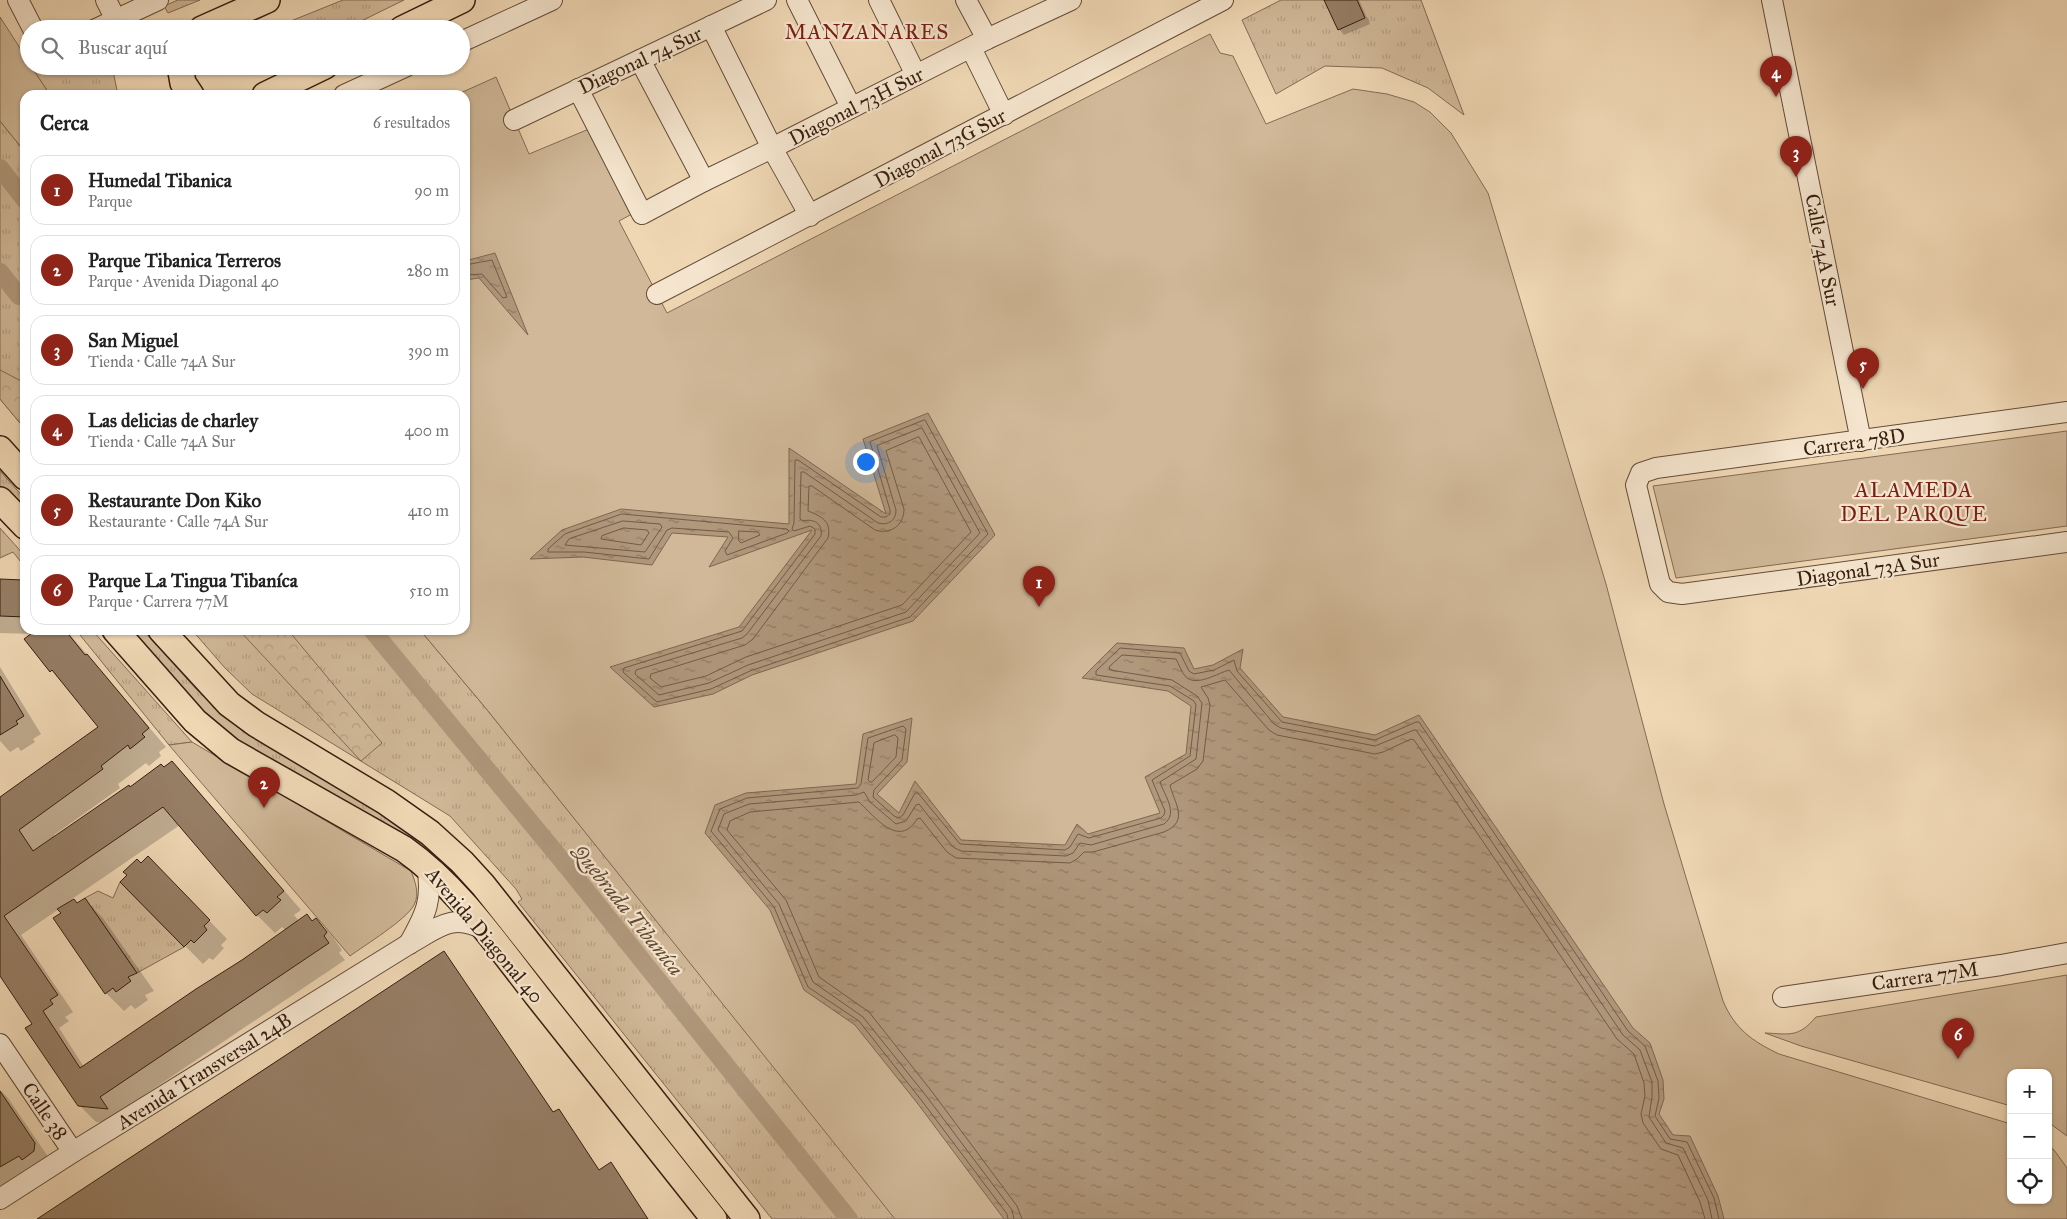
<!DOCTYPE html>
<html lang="es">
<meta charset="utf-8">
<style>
body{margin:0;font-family:"IM FELL Great Primer",serif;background:#f2f2f2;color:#222}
.controls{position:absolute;right:15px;bottom:15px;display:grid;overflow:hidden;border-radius:10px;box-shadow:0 1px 4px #0004}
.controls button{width:45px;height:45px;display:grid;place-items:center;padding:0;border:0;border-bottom:1px solid #e0e0e0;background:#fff;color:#222;font:25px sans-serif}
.you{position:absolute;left:865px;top:461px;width:18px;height:18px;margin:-12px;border:4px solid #fff;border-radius:50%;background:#1a73e8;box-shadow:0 0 0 8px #1a73e833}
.badge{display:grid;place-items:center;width:32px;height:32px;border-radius:50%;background:#8f2418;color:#fff;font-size:16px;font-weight:700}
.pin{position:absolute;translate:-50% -41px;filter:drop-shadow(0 1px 2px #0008)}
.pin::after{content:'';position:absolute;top:26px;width:18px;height:15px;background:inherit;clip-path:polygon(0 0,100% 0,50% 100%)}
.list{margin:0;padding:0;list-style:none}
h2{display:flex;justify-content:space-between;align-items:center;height:65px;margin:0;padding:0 20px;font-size:21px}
h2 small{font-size:16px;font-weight:400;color:#767676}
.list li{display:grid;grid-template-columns:32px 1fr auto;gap:15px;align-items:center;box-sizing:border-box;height:70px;margin:0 10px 10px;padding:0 10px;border:1px solid #e0e0e0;border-radius:15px}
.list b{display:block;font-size:19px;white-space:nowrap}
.list p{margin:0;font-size:16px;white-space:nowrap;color:#767676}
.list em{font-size:16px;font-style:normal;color:#767676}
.icon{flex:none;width:28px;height:28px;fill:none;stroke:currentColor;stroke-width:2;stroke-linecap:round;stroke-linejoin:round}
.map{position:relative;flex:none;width:2067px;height:1219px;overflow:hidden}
.search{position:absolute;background:#fff;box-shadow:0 1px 4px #0004;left:20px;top:20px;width:450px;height:55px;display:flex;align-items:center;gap:12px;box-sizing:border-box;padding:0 18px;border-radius:28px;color:#767676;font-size:19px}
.panel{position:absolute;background:#fff;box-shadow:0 1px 4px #0004;left:20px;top:90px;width:450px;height:545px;border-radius:15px}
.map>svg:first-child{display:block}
.grass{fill:url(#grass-tufts);stroke:#836b54}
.forest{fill:url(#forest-crowns);stroke:#836b54}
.green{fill:#d0b898;stroke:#836b54}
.water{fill:url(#water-ripples);stroke:#7f6750}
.shadow{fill:#0003;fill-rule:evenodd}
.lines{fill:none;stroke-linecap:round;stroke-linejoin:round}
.shore{stroke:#735b46;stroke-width:1}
.canal{stroke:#b0987c;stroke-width:18}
.building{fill:#967e65;stroke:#361e0f}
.minor-casing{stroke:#644c38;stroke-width:22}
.major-casing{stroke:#361e0f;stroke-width:28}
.minor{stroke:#f5e5ce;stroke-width:20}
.major{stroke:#efd7b4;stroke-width:25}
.labels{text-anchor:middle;stroke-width:4.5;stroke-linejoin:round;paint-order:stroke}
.street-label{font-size:20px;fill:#361e0f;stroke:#f5e5ce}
.neighbourhood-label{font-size:21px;letter-spacing:1px;fill:#7a1f14;stroke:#f5e5ce}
.water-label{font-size:21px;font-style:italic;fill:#614935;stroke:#f5e5ce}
</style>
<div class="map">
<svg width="2067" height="1219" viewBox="0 0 2067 1219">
<defs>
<pattern id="grass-tufts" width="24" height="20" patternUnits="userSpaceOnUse" patternTransform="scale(1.25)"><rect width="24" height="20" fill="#d0b898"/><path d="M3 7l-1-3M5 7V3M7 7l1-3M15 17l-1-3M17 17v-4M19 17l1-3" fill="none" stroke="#b39e82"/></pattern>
<pattern id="forest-crowns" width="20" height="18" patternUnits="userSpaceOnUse" patternTransform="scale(1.25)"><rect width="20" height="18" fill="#d0b898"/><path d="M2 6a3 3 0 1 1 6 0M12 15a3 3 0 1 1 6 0" fill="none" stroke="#b39e82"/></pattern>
<pattern id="water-ripples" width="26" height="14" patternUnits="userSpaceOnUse" patternTransform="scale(1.25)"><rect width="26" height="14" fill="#b0987c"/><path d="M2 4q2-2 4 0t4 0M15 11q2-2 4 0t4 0" fill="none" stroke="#907b64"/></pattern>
</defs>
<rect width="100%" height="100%" fill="#efd7b4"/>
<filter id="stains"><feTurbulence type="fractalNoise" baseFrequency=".004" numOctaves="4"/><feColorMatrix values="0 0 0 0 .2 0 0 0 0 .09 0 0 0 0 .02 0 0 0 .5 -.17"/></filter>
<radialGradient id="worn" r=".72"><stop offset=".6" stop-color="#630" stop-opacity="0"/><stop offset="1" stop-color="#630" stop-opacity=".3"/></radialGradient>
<g class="grass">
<path d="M178 0H200L168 13 164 6Z"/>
<path d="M343 0H404L345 29H271Z"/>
<path d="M1281 0H1421L1464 115 1428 88 1382 68 1325 66 1276 94 1242 20Z"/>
<path d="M39 66H114V76L118 95H50L33 69Z"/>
<path d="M236 66H267C256 72 247 76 236 66Z"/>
<path d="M0 121 25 152V429L0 399Z"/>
<path d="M0 471 25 499V512L0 490Z"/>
<path d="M0 528 25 556V567L13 552 0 558Z"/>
<path d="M76 630H92L192 742 169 745Z"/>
<path d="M129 630H143L197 690 238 725 389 815 475 886 464 892 221 729 191 701Z"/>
<path d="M192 630H420L484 706 896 1219H772L518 902 522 899 516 889 450 816 252 694 225 668Z"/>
<path d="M120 882 184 947 137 973 85 898 98 891 113 898Z"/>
</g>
<g class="forest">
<path d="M0 370 25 383V429L0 399Z"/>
<path d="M239 630H288L382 743 361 761Z"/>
</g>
<g class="green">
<path d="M0 17 29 62V66H31L50 95H25V152L0 121Z"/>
<path d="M1210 34 1220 53 1233 56 1266 124 1353 89 1387 94 1414 102 1430 112 1451 133 1488 193 1606 584 1664 804 1723 1001C1735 1029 1752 1041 1779 1054L2011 1124V1200H2048V1146L2054 1150 2067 1168V1219H895L484 706 420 630H465V95H456L496 77 529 154 589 129 632 214 619 221 667 313Z"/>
<path d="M2067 431V526L1676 578 1653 486Z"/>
<path d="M192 742 411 871C415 881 420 894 414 905 406 920 365 945 350 956L169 745Z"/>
<path d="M2067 975V1136L2048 1122V1073H2011V1106L1801 1046 1765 1033C1790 1034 1798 1038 1816 1017Z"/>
</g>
<g class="water">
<path d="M495 253 528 335 479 278 465 280V261Z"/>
<path d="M928 413 995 535 913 621 752 675 713 694 654 707 610 667 739 627 812 530 709 567 728 537 672 533 652 565 583 557 530 559 562 530 621 509 789 524V448L886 514 863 439Z"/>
<path d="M1117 643 1184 648 1194 669 1213 665 1243 649 1240 668 1283 717 1375 735 1419 715 1633 1028 1650 1043 1663 1080 1664 1099 1659 1114 1673 1135 1690 1136 1718 1196 1724 1219H1004L918 1104 855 1025 804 990 770 910 705 833 715 805 746 793 856 784 863 734 912 718 907 762 877 794 899 813 915 781 961 840 1065 845 1077 824 1088 834 1160 813 1145 777 1186 754 1191 706 1168 691 1082 678Z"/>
</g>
<g class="shadow">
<path d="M1332 0H1359L1370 24 1344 35 1339 29Z"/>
<path d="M0 580 23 581 25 583V630H66L166 747 159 752 161 756 149 766 146 763 118 784 120 788 54 835 55 837 172 763 190 781 301 910 294 915 299 921 307 915 313 922 316 919 332 936 342 950 339 953 345 960 116 1114 123 1124 96 1122 79 1105 34 1025 0 975V802L100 727 26 639 32 634 0 633ZM180 825 257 915 275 933 282 927 286 930 84 1067 59 1028 69 1021 65 1017 73 1012 21 935 59 909 106 993 124 1011 131 1005 135 1009 148 1000 145 995 154 991 103 918 85 900 78 904 72 899Z"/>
<path d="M0 667 41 734 33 739 35 742 21 751 18 747 10 752 0 741Z"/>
<path d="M141 865 166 876 227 939 221 945 224 948 213 960 209 958 203 964 122 882Z"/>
<path d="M0 1090 8 1098 51 1161 0 1195Z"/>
</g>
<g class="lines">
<g class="shore">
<path d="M465 265 492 260 507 297 503 298 482 274 465 275"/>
<path d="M925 420 988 534 910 617 750 671 711 689 657 702 623 672 624 668 742 631 815 534V529L810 526 794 531 792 529 794 523 795 460H798L881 517H886L890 514V510L870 442Z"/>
<path d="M922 428 980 533 906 612 748 665 709 683 659 695 635 674 636 670 742 638 747 634 821 536C823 524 814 518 803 521L800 519 801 472H804L878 523C889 526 896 520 896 510L877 446Z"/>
<path d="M919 437 971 532 902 605 746 657 706 676 661 687 650 678 651 674 745 645 753 639 828 538C832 521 821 516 808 511L809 486H812L875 530C891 535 904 525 904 509L886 451Z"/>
<path d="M622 514 787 529 789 531 787 533 727 555 725 551 733 538 729 532 672 528 667 530 649 559 584 552H548V549L565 534Z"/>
<path d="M623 521 660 524 662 527 645 552 565 545 569 539Z"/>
<path d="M624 528 647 530 649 533 641 545 601 539 602 536Z"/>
<path d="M739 531 758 532 760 535 741 543 739 541Z"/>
<path d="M895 735 898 738 896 757 872 782H870L868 780 874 743Z"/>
<path d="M1008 1219 1007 1214 922 1101 859 1021 808 987 774 907 711 831 720 809 747 798 858 788 861 784 868 738 903 726 906 729 902 760 874 790 873 797 894 816 899 818 903 815 915 793H918L960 844 1065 850 1070 847 1078 834 1089 838 1161 818 1164 815 1165 811 1152 780 1190 756 1196 705 1194 701 1170 686 1096 675V671L1120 648 1180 653 1189 671 1194 674 1214 670 1234 660 1237 671 1282 722 1375 740 1416 722H1419L1628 1031 1645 1046 1658 1081 1659 1098 1655 1116 1670 1139 1687 1142 1714 1198 1719 1219"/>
<path d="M1014 1219 1012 1210 927 1097 863 1017 813 982 779 904 718 830 724 814 749 804 856 795 864 792 870 802 896 824 906 821 916 805 919 804 953 847 961 851 1066 856 1073 853 1080 843 1091 845 1164 824C1179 813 1164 795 1160 782L1196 759 1202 703 1197 696 1172 680 1110 670 1109 667 1122 655 1176 659C1179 664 1181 672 1186 677 1197 687 1218 673 1229 670L1274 724 1281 728 1375 746 1414 730H1416L1623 1035 1640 1050 1652 1082V1097L1649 1117 1666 1143 1683 1148 1708 1200 1712 1219"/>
<path d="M1022 1219 1017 1206 933 1093 869 1012 819 977 786 900 727 830 730 821 750 812 859 802C875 817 899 849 917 819L920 818 947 852 956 858 1070 863 1077 859 1084 852H1093L1164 832C1190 821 1174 803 1170 785L1197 769 1203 761 1210 705 1208 698 1201 687 1225 680 1269 730 1277 735 1375 754 1383 752 1411 739 1414 740 1617 1039 1634 1054 1644 1083 1645 1096 1641 1114 1643 1123 1661 1149 1678 1155 1700 1202 1705 1219"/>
</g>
<g class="canal">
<path d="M0 168 25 200"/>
<path d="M0 272 19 296"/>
<path d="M372 630 569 869 849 1219"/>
</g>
</g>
<g class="building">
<path d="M1324 0H1357L1365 18 1338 30Z"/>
<path d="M0 579 23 580 22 588H25V617L0 616Z"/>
<path d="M36 630H65L85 655 87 654 149 728 142 734 145 737 130 749 128 745 101 766 103 769 19 830 33 851 129 785 130 787 161 764 164 767 172 761 284 891 277 897 281 900 267 913 263 910 256 916 163 807 4 916 58 995 50 1000 53 1004 43 1011 80 1068 196 989 242 960 307 914 312 921 316 918 327 932 324 936 329 943 100 1097 108 1109 78 1106 25 1028 32 1024 0 976V797L98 727 52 670 50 672 24 639Z"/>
<path d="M0 676 24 716 16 721 18 724 0 735Z"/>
<path d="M148 856 210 920 204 926 207 930 194 943 191 940 184 947 120 882 127 875 123 872 137 859 141 863Z"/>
<path d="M85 898 137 973 128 977 131 981 116 992 113 988 105 994 53 918 61 913 57 909 74 899 77 903Z"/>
<path d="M444 951 553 1112 559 1109 599 1170 611 1162 648 1219H37Z"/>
<path d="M0 1091 35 1143 34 1151 22 1160 19 1156 0 1167Z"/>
</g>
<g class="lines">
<defs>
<g id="minor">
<path d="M18 0 33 29"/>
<path d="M106 0 116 20"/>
<path d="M797 0 851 107"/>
<path d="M879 0 916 75"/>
<path d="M966 0 987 39"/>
<path d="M1772 0 1861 441"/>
<path d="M711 26 772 148 810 216"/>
<path d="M96 29 158 0"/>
<path d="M461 42 552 0"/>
<path d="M971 48 1004 115"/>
<path d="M640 60 704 181"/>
<path d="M578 89 642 214 704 181 772 148 987 39 1071 0"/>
<path d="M344 95 407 66"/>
<path d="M514 120 766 0"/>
<path d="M657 294 1223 0"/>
<path d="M2067 412 1656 468 1641 473 1636 485 1660 584 1668 592 1682 594 2067 542"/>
<path d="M409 944C426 914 433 900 427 865"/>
<path d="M1783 997 2001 965 2067 953"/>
<path d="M0 1044 73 1152"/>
<path d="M0 1199 73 1152 409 944C438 928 452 912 485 930"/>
</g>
<g id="major">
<path d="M202 29 267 0"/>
<path d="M402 29 462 0"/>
<path d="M180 66 183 83 191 95"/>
<path d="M265 95 325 66"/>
<path d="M0 449 25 477"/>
<path d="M0 500 25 526"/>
<path d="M115 630 195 721 231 751 404 849C458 887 497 945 538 997 597 1071 655 1145 714 1219"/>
<path d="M161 630 229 704 256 724 386 802 430 833 462 862 483 885 747 1219"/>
</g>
</defs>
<use href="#minor" class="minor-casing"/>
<use href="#major" class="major-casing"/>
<use href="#minor" class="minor"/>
<use href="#major" class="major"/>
</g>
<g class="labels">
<g class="street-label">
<text transform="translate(640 60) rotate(-25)" y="7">Diagonal 74 Sur</text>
<text transform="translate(856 106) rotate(-27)" y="7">Diagonal 73H Sur</text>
<text transform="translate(940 148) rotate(-28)" y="7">Diagonal 73G Sur</text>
<text transform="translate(1823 250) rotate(79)" y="7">Calle 74A Sur</text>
<text transform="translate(1854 442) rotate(-8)" y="7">Carrera 78D</text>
<text transform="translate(1868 569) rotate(-8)" y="7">Diagonal 73A Sur</text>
<text transform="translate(485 935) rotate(50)" y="7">Avenida Diagonal 40</text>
<text transform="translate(1925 976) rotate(-8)" y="7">Carrera 77M</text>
<text transform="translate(204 1071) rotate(-32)" y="7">Avenida Transversal 24B</text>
<text transform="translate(45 1111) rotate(56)" y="7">Calle 38</text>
</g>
<g class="neighbourhood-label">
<text x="867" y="39">MANZANARES</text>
<text x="1914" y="497">ALAMEDA<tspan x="1914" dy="24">DEL PARQUE</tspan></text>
</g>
<g class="water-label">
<text transform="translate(628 910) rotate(51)" y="7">Quebrada Tibaníca</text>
</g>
</g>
<rect width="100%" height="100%" filter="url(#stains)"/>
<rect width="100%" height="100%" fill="url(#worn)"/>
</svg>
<div class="controls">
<button>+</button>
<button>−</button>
<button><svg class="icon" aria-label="locate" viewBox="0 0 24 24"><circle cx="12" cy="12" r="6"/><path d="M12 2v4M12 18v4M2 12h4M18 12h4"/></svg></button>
</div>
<div class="you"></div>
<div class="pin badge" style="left:1039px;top:607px">1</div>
<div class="pin badge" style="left:264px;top:808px">2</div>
<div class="pin badge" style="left:1796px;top:177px">3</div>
<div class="pin badge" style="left:1776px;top:97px">4</div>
<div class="pin badge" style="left:1863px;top:389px">5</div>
<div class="pin badge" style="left:1958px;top:1059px">6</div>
<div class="search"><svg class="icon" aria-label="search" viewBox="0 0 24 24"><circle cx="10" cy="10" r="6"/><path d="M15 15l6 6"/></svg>Buscar aquí</div>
<section class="panel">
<h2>Cerca<small>6 resultados</small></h2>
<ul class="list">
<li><span class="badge">1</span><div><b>Humedal Tibanica</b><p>Parque</p></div><em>90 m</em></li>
<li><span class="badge">2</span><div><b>Parque Tibanica Terreros</b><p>Parque · Avenida Diagonal 40</p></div><em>280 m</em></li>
<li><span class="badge">3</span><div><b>San Miguel</b><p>Tienda · Calle 74A Sur</p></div><em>390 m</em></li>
<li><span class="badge">4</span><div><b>Las delicias de charley</b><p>Tienda · Calle 74A Sur</p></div><em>400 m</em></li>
<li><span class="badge">5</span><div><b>Restaurante Don Kiko</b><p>Restaurante · Calle 74A Sur</p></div><em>410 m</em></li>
<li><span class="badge">6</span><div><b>Parque La Tingua Tibaníca</b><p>Parque · Carrera 77M</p></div><em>510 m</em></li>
</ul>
</section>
</div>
